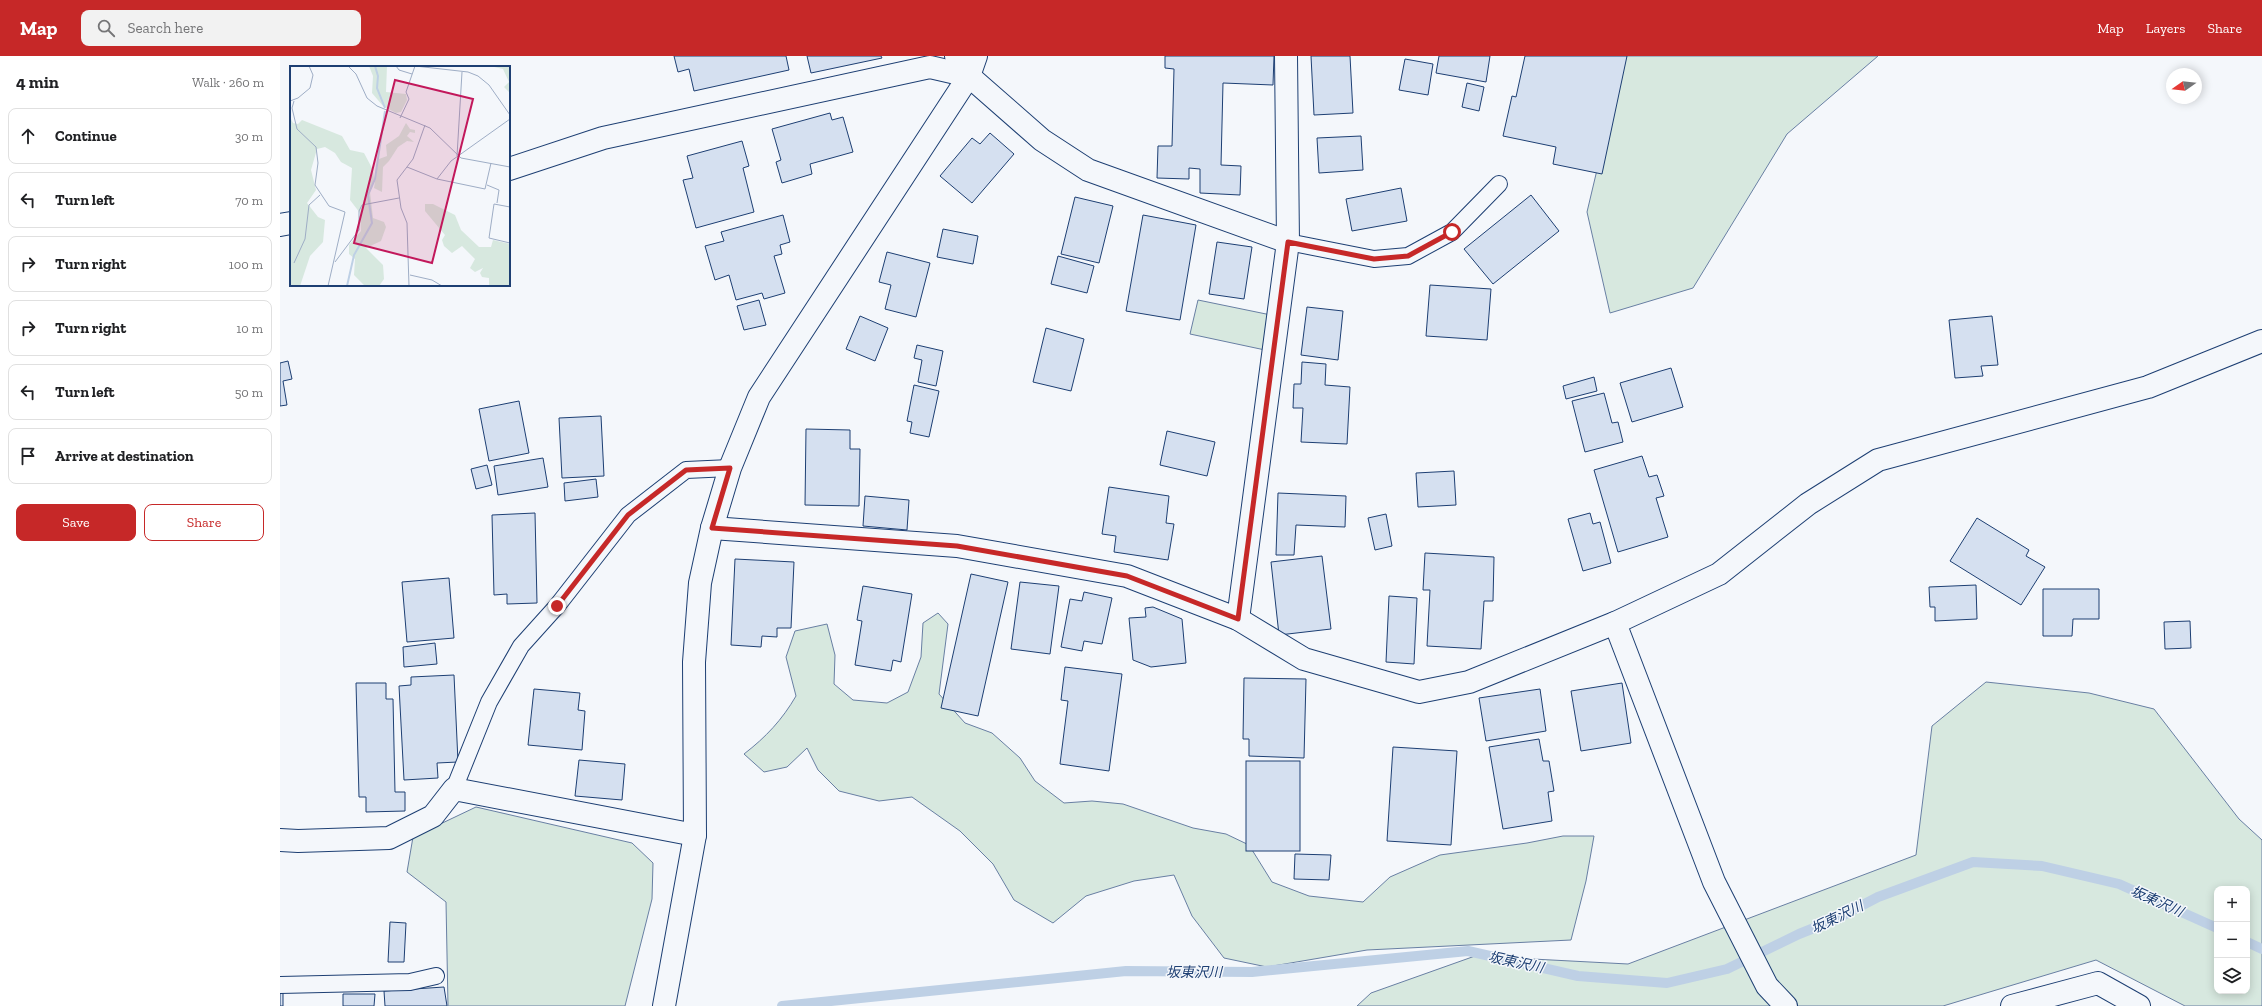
<!DOCTYPE html>
<meta charset="utf-8">
<style>
body{margin:0;font-family:"Zilla Slab","Noto Sans JP",serif;background:#f2f2f2;color:#202124}
.controls{position:absolute;right:12px;bottom:12px;display:grid;overflow:hidden;border-radius:8px;box-shadow:0 2px 10px #0003}
.controls button{width:36px;height:36px;display:grid;place-items:center;padding:0;border:0;border-bottom:1px solid #e0e0e0;background:#fff;color:#202124;font:20px sans-serif}
.compass{position:absolute;left:1886px;top:12px;width:36px;height:36px;border-radius:50%;background:#fff;box-shadow:0 2px 10px #0003;rotate:256deg}
.stop{position:absolute;width:12px;height:12px;margin:-9px;border:3px solid #c62828;border-radius:50%;background:#fff}
.stop.end{background:#c62828;border-color:#fff;box-shadow:0 1px 4px #0008}
.list{margin:0;padding:0;list-style:none}
h2{display:flex;justify-content:space-between;align-items:center;height:52px;margin:0;padding:0 16px;font-size:17px}
h2 small{font-size:13px;font-weight:400;color:#757577}
.list li{display:grid;grid-template-columns:26px 1fr auto;gap:12px;align-items:center;box-sizing:border-box;height:56px;margin:0 8px 8px;padding:0 8px;border:1px solid #e0e0e0;border-radius:8px}
.list b{display:block;font-size:15px;white-space:nowrap}
.list em{font-size:13px;font-style:normal;color:#757577}
.actions{display:flex;gap:8px;padding:12px 16px}
.actions a{flex:1;padding:9px 0;border:1px solid #c62828;border-radius:8px;text-align:center;font-size:14px;color:#c62828}
.actions .main{background:#c62828;color:#fff}
.icon{flex:none;width:22px;height:22px;fill:none;stroke:currentColor;stroke-width:2;stroke-linecap:round;stroke-linejoin:round}
.map{position:relative;flex:none;width:1982px;height:950px;overflow:hidden}
header{display:flex;align-items:center;gap:24px;box-sizing:border-box;height:56px;padding:0 20px;background:#c62828;color:#fff}
header strong{font-size:19px}
nav{display:flex;gap:22px;margin-inline-start:auto;font-size:14px}
.search{width:280px;height:36px;background:#f2f2f2;display:flex;align-items:center;gap:10px;box-sizing:border-box;padding:0 14px;border-radius:8px;color:#757577;font-size:15px}
main{display:flex}
aside{flex:1;background:#fff}
.map>svg:first-child{display:block}
.green{fill:#d7e8df;stroke:#687fa3;fill-rule:evenodd}
.lines{fill:none;stroke-linecap:round;stroke-linejoin:round}
.stream{stroke:#bed0e5;stroke-width:10}
.building{fill:#d5e0f0;stroke:#1d3f73}
.service-casing{stroke:#1d3f73;stroke-width:18}
.minor-casing{stroke:#1d3f73;stroke-width:24}
.tertiary-casing{stroke:#1d3f73;stroke-width:24}
.service{stroke:#f4f7fb;stroke-width:16}
.minor{stroke:#f4f7fb;stroke-width:22}
.tertiary{stroke:#f4f7fb;stroke-width:22}
.route{stroke:#c62828;stroke-width:5}
.labels{text-anchor:middle;stroke-width:3;stroke-linejoin:round;paint-order:stroke}
.water-label{font-size:14px;font-style:italic;fill:#1d3f73;stroke:#f4f7fb}
.inset-river{fill:none;stroke:#bed0e5;stroke-width:2}
.inset-road{fill:none;stroke:#9eadc5;stroke-width:1}
.view{fill:#c2185b;fill-opacity:0.15;stroke:#c2185b;stroke-width:2}
.inset-edge{fill:none;stroke:#1d3f73;stroke-width:2}
</style>
<header>
<strong>Map</strong>
<div class="search"><svg class="icon" aria-label="search" viewBox="0 0 24 24"><circle cx="10" cy="10" r="6"/><path d="M15 15l6 6"/></svg>Search here</div>
<nav><a>Map</a><a>Layers</a><a>Share</a></nav>
</header>
<main>
<aside>
<h2>4 min<small>Walk · 260 m</small></h2>
<ul class="list">
<li><svg class="icon" aria-label="ahead" viewBox="0 0 24 24"><path d="M12 20V5M6 11l6-6 6 6"/></svg><div><b>Continue</b></div><em>30 m</em></li>
<li><svg class="icon" aria-label="left" viewBox="0 0 24 24"><path d="M17 20v-9H6M10 6l-5 5 5 5"/></svg><div><b>Turn left</b></div><em>70 m</em></li>
<li><svg class="icon" aria-label="right" viewBox="0 0 24 24"><path d="M7 20v-9h11M14 6l5 5-5 5"/></svg><div><b>Turn right</b></div><em>100 m</em></li>
<li><svg class="icon" aria-label="right" viewBox="0 0 24 24"><path d="M7 20v-9h11M14 6l5 5-5 5"/></svg><div><b>Turn right</b></div><em>10 m</em></li>
<li><svg class="icon" aria-label="left" viewBox="0 0 24 24"><path d="M17 20v-9H6M10 6l-5 5 5 5"/></svg><div><b>Turn left</b></div><em>50 m</em></li>
<li><svg class="icon" aria-label="arrive" viewBox="0 0 24 24"><path d="M6 21V4h12l-3 4 3 4H6"/></svg><div><b>Arrive at destination</b></div></li>
</ul>
<div class="actions"><a class="main">Save</a><a>Share</a></div>
</aside>
<div class="map">
<svg width="1982" height="950" viewBox="0 0 1982 950">
<rect width="100%" height="100%" fill="#f4f7fb"/>
<g class="green">
<path d="M1344 0H1598L1507 78 1413 232 1330 257 1307 156Z"/>
<path d="M918 244 991 259 985 294 910 278Z"/>
<path d="M658 557 668 568 659 638 685 667 712 677 740 702 755 725 784 747 812 745 843 748 913 772 946 778 969 789 992 826 1029 840 1083 846 1110 821 1160 799 1247 787 1283 780H1314L1306 825 1291 884 1087 894 987 911 944 902 912 860 894 819 854 825 806 840 773 867 734 844 713 808 680 775 632 741 599 745 559 735 538 714 527 692 507 711 484 716 464 698C486 681 502 664 516 640L506 601 515 575 547 568 555 599 554 628 573 644 607 647 628 636 641 601 643 567Z"/>
<path d="M1706 626 1809 637 1874 653 1959 763 1982 784V950H1905L1816 904 1663 950H1077L1091 937 1195 900 1348 908 1636 799 1652 670ZM1937 833H1967V935H1937Z"/>
<path d="M196 751 352 787 373 807 372 843 345 950H168L166 846 127 816 133 781Z"/>
</g>
<g class="lines">
<g class="stream">
<path d="M1967 886 1982 893"/>
<path d="M502 950 846 915 972 916 1188 895 1298 920 1387 927 1447 913 1519 878 1554 864 1598 841 1693 806 1762 810 1839 828 1937 872"/>
</g>
</g>
<g class="building">
<path d="M394 0H506L509 14 414 35 409 13 398 16Z"/>
<path d="M527 0H601L602 2 531 17Z"/>
<path d="M885 0H994L993 29 943 27 941 109 961 110 960 139 920 137V113L909 112V123L877 122 878 90H892L894 13 885 12Z"/>
<path d="M1031 0H1070L1073 57 1034 59Z"/>
<path d="M1159 0H1210L1206 26 1156 17Z"/>
<path d="M1245 0H1347L1322 118 1273 108 1276 91 1223 80 1232 40 1236 41Z"/>
<path d="M1125 3 1153 8 1148 39 1119 34Z"/>
<path d="M1187 27 1204 31 1199 55 1182 51Z"/>
<path d="M550 57 552 64 563 61 573 96 530 108 532 118 502 127 496 106 501 104 492 73Z"/>
<path d="M710 77 734 98 692 147 660 120 692 82 700 88Z"/>
<path d="M1081 80 1083 114 1039 117 1037 82Z"/>
<path d="M462 85 469 110 463 112 474 156 416 172 403 124 413 122 407 100Z"/>
<path d="M1121 132 1127 165 1072 175 1066 143Z"/>
<path d="M1251 139 1279 175 1213 228 1184 193Z"/>
<path d="M795 141 833 150 819 207 781 198Z"/>
<path d="M503 159 510 186 500 189 502 198 494 200 505 237 484 243 482 237 456 244 449 219 435 224 425 190 444 185 441 176Z"/>
<path d="M863 159 916 169 900 264 846 255Z"/>
<path d="M663 173 698 180 693 208 657 201Z"/>
<path d="M937 186 972 191 964 243 929 238Z"/>
<path d="M607 196 650 207 636 261 605 253 611 229 599 226Z"/>
<path d="M778 200 814 210 807 237 771 228Z"/>
<path d="M1150 229 1211 233 1207 284 1146 280Z"/>
<path d="M479 244 486 269 464 274 457 250Z"/>
<path d="M1027 251 1063 255 1058 304 1021 299Z"/>
<path d="M580 260 608 272 595 305 566 293Z"/>
<path d="M1712 260 1718 309 1701 310 1703 320 1675 322 1669 264Z"/>
<path d="M766 272 804 283 791 335 753 326Z"/>
<path d="M637 289 663 295 656 330 638 326 642 304 634 302Z"/>
<path d="M8 305 12 323 3 325 7 349 0 350V307Z"/>
<path d="M1022 306 1046 308 1045 329 1070 331 1067 388 1021 386 1023 352H1013L1014 328H1021Z"/>
<path d="M1391 312 1403 351 1352 366 1340 327Z"/>
<path d="M1314 321 1317 335 1286 343 1283 330Z"/>
<path d="M634 329 659 335 649 381 630 377 632 366 627 365Z"/>
<path d="M1324 337 1332 367 1338 366 1343 386 1305 396 1292 345Z"/>
<path d="M239 345 249 397 209 405 199 353Z"/>
<path d="M321 360 324 420 282 422 279 362Z"/>
<path d="M526 373 570 374V393H580L579 450 525 449Z"/>
<path d="M887 375 935 386 927 420 880 409Z"/>
<path d="M1362 400 1369 421 1377 419 1384 440 1376 442 1388 481 1338 496 1314 414Z"/>
<path d="M263 402 268 431 218 439 214 410Z"/>
<path d="M207 409 212 429 196 433 191 413Z"/>
<path d="M1174 415 1176 449 1138 451 1136 417Z"/>
<path d="M316 423 318 441 285 445 284 427Z"/>
<path d="M829 431 889 440 886 467 894 468 888 504 834 496 836 480 822 478Z"/>
<path d="M998 437 1066 440 1065 471 1016 469 1014 499H996Z"/>
<path d="M585 440 629 444 627 474 583 470Z"/>
<path d="M255 457 257 547 227 548V538L214 539 212 459Z"/>
<path d="M1310 457 1313 468 1320 466 1331 507 1303 515 1288 463Z"/>
<path d="M1106 458 1112 490 1095 494 1088 462Z"/>
<path d="M1697 462 1749 494 1746 500 1765 511 1741 549 1670 505Z"/>
<path d="M1145 497 1214 501 1213 545H1204L1201 593 1147 590 1150 534H1143Z"/>
<path d="M1042 500 1051 573 999 579 991 506Z"/>
<path d="M455 503 514 506 511 572H497V581L482 580 481 591 451 589Z"/>
<path d="M691 518 728 526 698 660 661 652Z"/>
<path d="M169 522 174 582 127 586 122 526Z"/>
<path d="M740 526 779 530 770 598 731 593Z"/>
<path d="M1696 529 1697 563 1655 565V551H1650L1649 531Z"/>
<path d="M583 530 632 538 621 606 613 604 611 615 575 609 582 565 577 564Z"/>
<path d="M1763 533H1819V563H1793L1792 580H1763Z"/>
<path d="M804 536 832 542 822 588 804 585 802 595 781 591 790 543 802 545Z"/>
<path d="M1109 540 1137 542 1134 608 1106 606Z"/>
<path d="M873 551 902 563 906 607 871 611 853 604 849 562 866 561 865 552Z"/>
<path d="M1910 565 1911 592 1885 593 1884 566Z"/>
<path d="M155 587 157 608 124 611 123 591Z"/>
<path d="M785 611 842 618 829 715 780 708 788 645 781 644Z"/>
<path d="M174 619 178 706 157 707 158 722 124 724 119 630 131 629V621Z"/>
<path d="M964 622 1026 623 1024 702 969 700V683H963Z"/>
<path d="M76 627H106V643H113L115 736H125V755L86 756V741H79Z"/>
<path d="M1342 627 1351 687 1301 695 1291 635Z"/>
<path d="M254 633 300 637 298 654 305 655 302 694 248 689Z"/>
<path d="M1260 633 1266 675 1206 685 1199 642Z"/>
<path d="M1259 683 1263 705H1269L1274 735 1268 736 1272 765 1223 773 1209 691Z"/>
<path d="M1113 691 1177 695 1171 789 1107 785Z"/>
<path d="M299 704 345 708 342 744 295 740Z"/>
<rect x="966" y="705" width="54" height="90"/>
<path d="M1015 798 1051 799 1049 824 1014 823Z"/>
<path d="M110 866 126 867 124 906H108Z"/>
<path d="M164 931 167 950H105L104 935Z"/>
<rect x="0" y="937" width="3" height="13"/>
<path d="M63 938H95L94 950H63Z"/>
</g>
<g class="lines">
<defs>
<g id="service">
<path d="M1008 186 1094 203 1128 200 1172 176 1219 128"/>
<path d="M174 733 209 646 241 590 277 550 348 459 406 414 450 412"/>
<path d="M0 929 130 926 156 920"/>
</g>
<g id="minor">
<path d="M676 0 689 20 762 84 808 114 1008 186"/>
<path d="M229 113 323 82 650 11 689 20"/>
<path d="M0 169 11 167"/>
<path d="M432 472 677 490 847 520 958 563 1024 603 1139 636 1189 626 1335 567 1434 826 1487 930 1506 950"/>
<path d="M958 563 1008 186 1006 0"/>
<path d="M0 784 18 785 109 782 153 760 174 733 415 779"/>
<path d="M1732 950 1818 927 1859 950"/>
</g>
<g id="tertiary">
<path d="M1335 567 1439 518 1528 448 1598 404 1868 331 1982 285"/>
<path d="M384 950 415 779 414 606 420 527 432 472 450 412 479 341 689 20 696 0"/>
</g>
</defs>
<use href="#service" class="service-casing"/>
<use href="#minor" class="minor-casing"/>
<use href="#tertiary" class="tertiary-casing"/>
<use href="#service" class="service"/>
<use href="#minor" class="minor"/>
<use href="#tertiary" class="tertiary"/>
</g>
<g class="lines">
<path class="route" d="M277 550 348 459 406 414 450 412 432 472 677 490 847 520 958 563 1008 186 1094 203 1128 200 1172 176"/>
</g>
<g class="labels">
<g class="water-label">
<text transform="translate(1877 845) rotate(24)" y="5">坂東沢川</text>
<text transform="translate(1557 861) rotate(-26)" y="5">坂東沢川</text>
<text transform="translate(1236 906) rotate(12)" y="5">坂東沢川</text>
<text x="914" y="921">坂東沢川</text>
</g>
</g>
<g transform="translate(10 10)">
<rect width="220" height="220" fill="#f4f7fb"/>
<path d="M79 0H97L96 26 116 28 117 34 111 46 106 47 93 40 82 27 83 10ZM200 0H220V27L214 21 219 16 213 3ZM0 51 3 57 8 58 12 54 52 70 60 84 74 87 83 104 84 113 80 126 83 152 94 156 96 161 91 175 76 182 93 199 94 213 89 220H75L64 209 65 193 59 188V179L71 165 70 147 60 134 62 102 51 96 45 87 35 81 27 83 21 104 26 124 17 137 28 151 35 154 33 176 20 190 10 220H0ZM116 57 120 63 125 64V67L120 66 117 70 124 76 117 75 108 81 99 95 93 101 92 126 84 122 88 96 89 93 97 90 96 79 109 70ZM135 138H143L165 149 171 164 189 181H201L203 174 220 178V220H199V212L192 211 190 207 193 202 185 206 180 202 185 193 172 180 162 187 154 180 152 174 155 169 135 145Z" fill="#d7e8df"/>
<path class="inset-river" d="M85 0 88 10 87 22 95 42M57 220 64 189 82 157 78 129 85 113 95 45"/>
<path class="inset-road" d="M58 0 66 8 77 32 87 40 140 62 171 92 220 101M106 0 109 4 122 8M125 0 178 6 188 10 199 19 220 49M0 35 8 32 20 22 23 9 19 0M4 35 2 42 7 63 26 81 28 97 25 119 39 140 55 146 38 220M110 52 119 33 116 26 125 0M167 90 172 6M117 101 147 113 195 123 201 97M147 113 161 95 220 53M197 119 209 124 207 137M220 141 204 138 199 172 220 177M45 196 69 164V145L72 139 109 132M4 197 15 173 19 139 30 129M120 209 142 214 152 220M119 220 117 157 111 142 107 114 123 93 135 59"/>
<path class="view" d="M105 14 183 33 142 197 64 177Z"/>
<rect width="220" height="220" class="inset-edge"/>
</g>
</svg>
<div class="controls">
<button>+</button>
<button>−</button>
<button><svg class="icon" aria-label="layers" viewBox="0 0 24 24"><path d="M12 4l9 5-9 5-9-5zM3 14l9 5 9-5"/></svg></button>
</div>
<svg class="compass" viewBox="-18 -18 36 36"><path d="M0-13l5 13h-10z" fill="#e53935"/><path d="M0 13l5-13h-10z" fill="#757577"/></svg>
<div class="stop" style="left:1172px;top:176px"></div>
<div class="stop end" style="left:277px;top:550px"></div>
</div>
</main>
